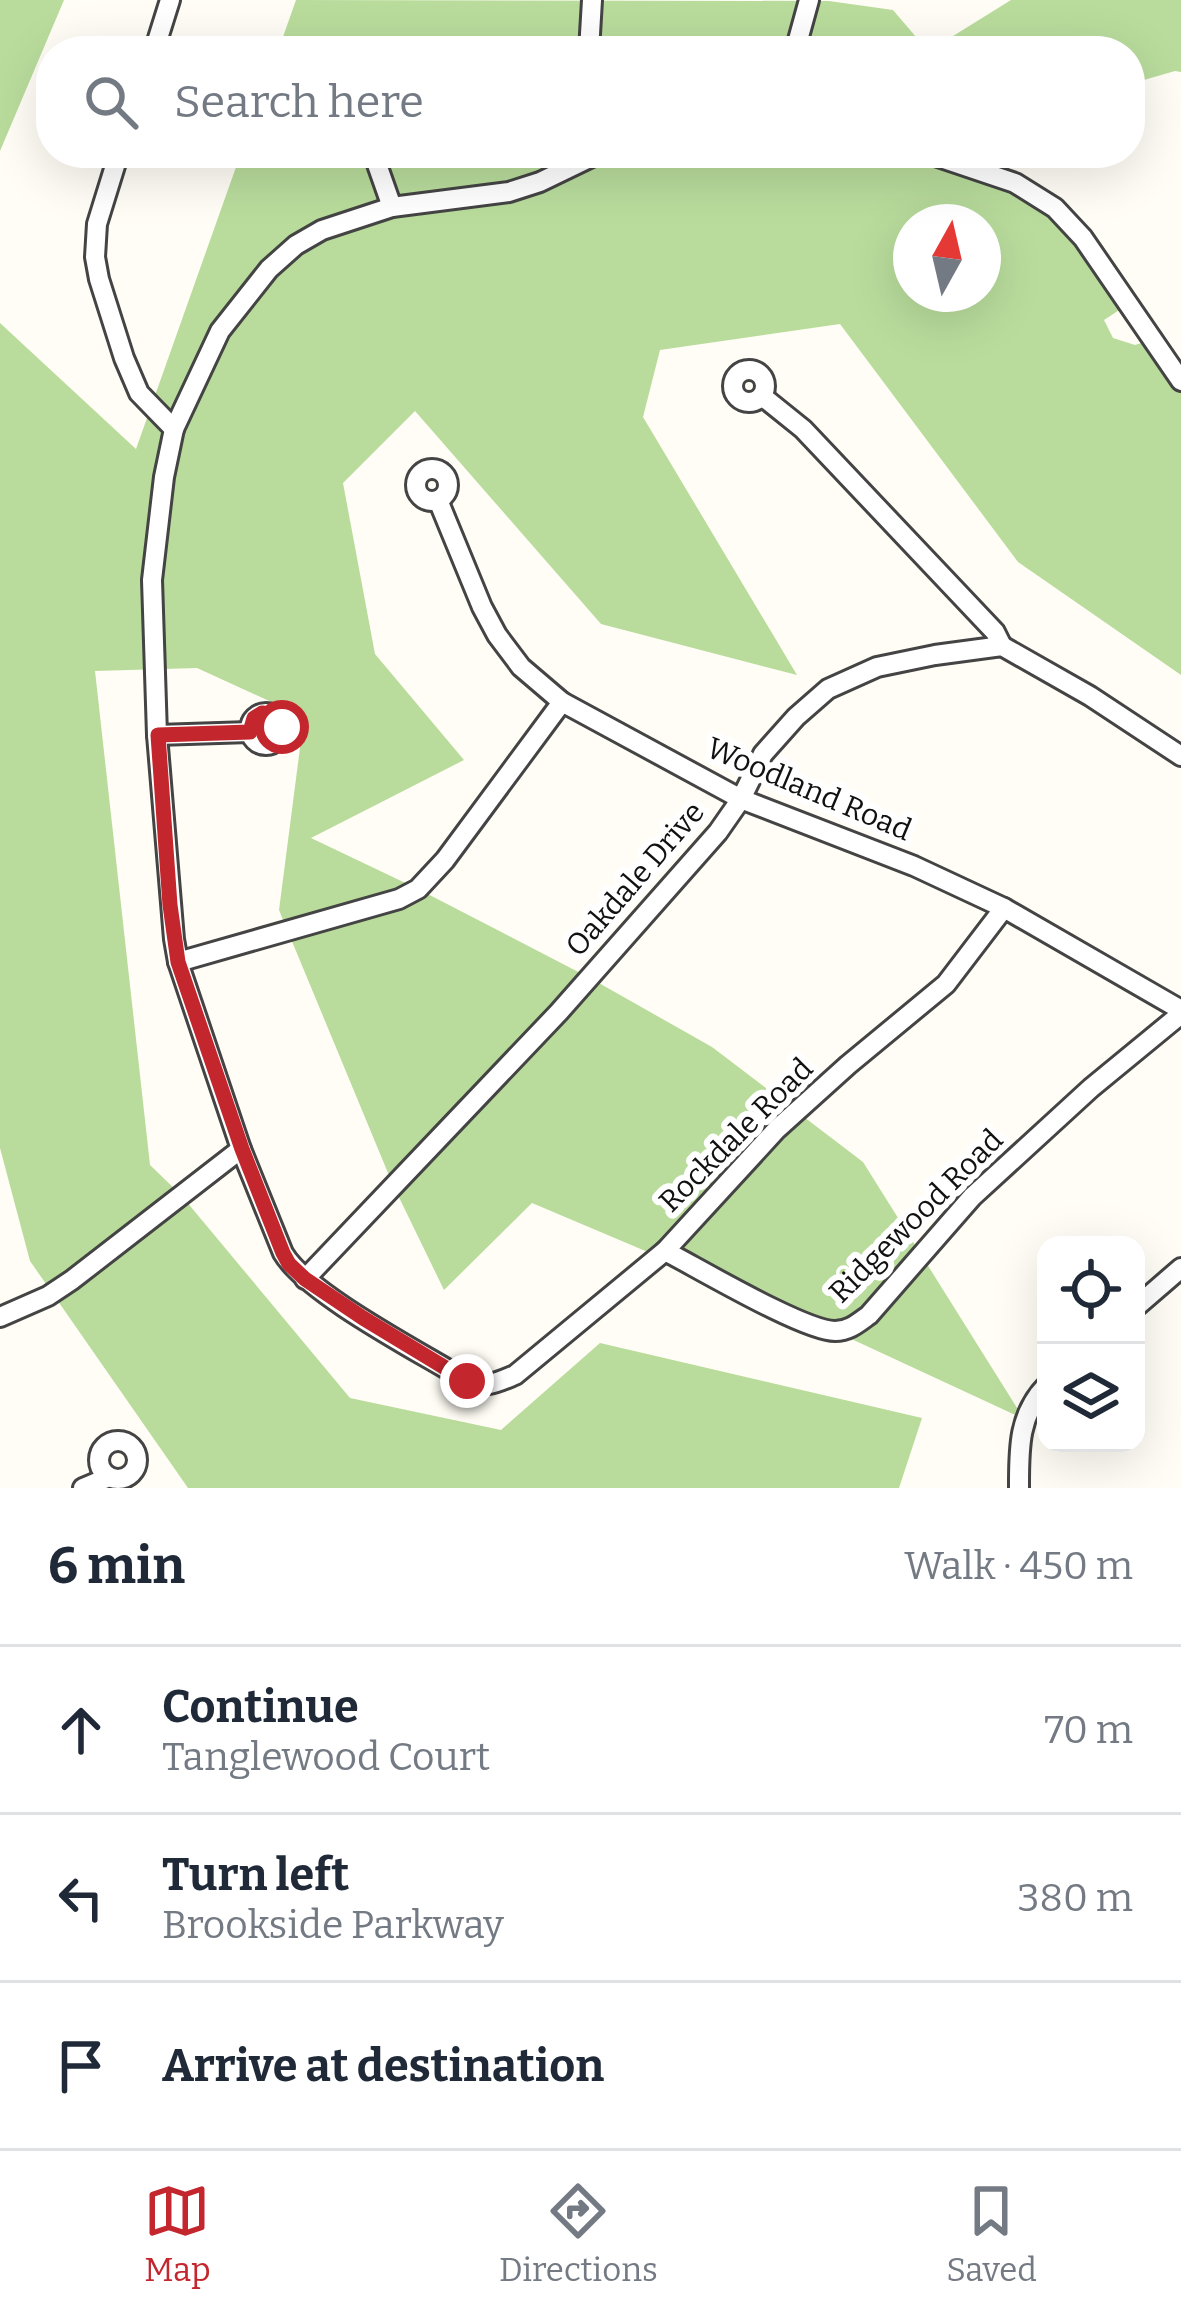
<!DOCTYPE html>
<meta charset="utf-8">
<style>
body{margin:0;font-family:Bitter,serif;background:#f2f2f3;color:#1f2937}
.controls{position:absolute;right:36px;bottom:36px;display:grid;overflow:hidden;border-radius:24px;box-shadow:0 12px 48px #0002}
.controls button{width:108px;height:108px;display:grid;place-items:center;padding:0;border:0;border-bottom:3px solid #e0e1e3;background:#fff;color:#1f2937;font:60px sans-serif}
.compass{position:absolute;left:893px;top:204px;width:108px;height:108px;border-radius:50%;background:#fff;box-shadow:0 12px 48px #0002;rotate:8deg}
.stop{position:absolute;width:36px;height:36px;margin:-27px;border:9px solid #c4262e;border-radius:50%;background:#fff}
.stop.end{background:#c4262e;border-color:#fff;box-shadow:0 3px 12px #0008}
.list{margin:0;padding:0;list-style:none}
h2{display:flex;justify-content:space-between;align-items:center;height:156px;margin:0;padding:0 48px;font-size:51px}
h2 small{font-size:39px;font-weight:400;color:#747a83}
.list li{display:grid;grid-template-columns:78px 1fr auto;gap:36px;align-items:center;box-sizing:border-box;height:168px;padding:0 48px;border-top:3px solid #e0e1e3}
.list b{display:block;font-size:45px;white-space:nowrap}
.list p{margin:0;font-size:39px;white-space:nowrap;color:#747a83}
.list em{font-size:39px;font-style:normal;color:#747a83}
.icon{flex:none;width:66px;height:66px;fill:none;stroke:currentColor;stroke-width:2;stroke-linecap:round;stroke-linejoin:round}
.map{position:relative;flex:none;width:1181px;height:1488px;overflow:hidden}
.search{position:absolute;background:#fff;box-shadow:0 12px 48px #0002;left:36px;right:36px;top:36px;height:132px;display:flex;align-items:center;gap:30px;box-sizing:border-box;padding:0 42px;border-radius:48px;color:#747a83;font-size:45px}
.sheet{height:660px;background:#fff}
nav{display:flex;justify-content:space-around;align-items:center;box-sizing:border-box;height:168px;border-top:3px solid #e0e1e3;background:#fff;font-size:33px;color:#747a83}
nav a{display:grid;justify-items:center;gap:6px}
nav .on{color:#c4262e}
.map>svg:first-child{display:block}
.forest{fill:#b9dc9c;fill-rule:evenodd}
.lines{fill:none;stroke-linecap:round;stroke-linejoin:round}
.minor-casing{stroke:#444;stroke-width:24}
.minor{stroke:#fff;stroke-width:18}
.route{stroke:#c4262e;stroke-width:15}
.labels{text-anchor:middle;stroke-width:12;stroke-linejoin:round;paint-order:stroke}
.street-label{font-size:30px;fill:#111;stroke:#fff}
</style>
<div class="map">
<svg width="1181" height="1488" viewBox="0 0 1181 1488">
<rect width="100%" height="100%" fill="#fffdf5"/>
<g class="forest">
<path d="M0 0H64L0 151Z"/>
<path d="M296 0 829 1 893 10 928 51H278Z"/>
<path d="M1011 0H1181V72L1175 71 1130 84V51H929Z"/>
<path d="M241 153H1010L1001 190 1013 194 1082 237 1127 305 1104 320 1113 338 1135 345 1151 340 1181 391V675L1018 562 840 324 660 350 643 417 797 675 601 624 415 411 343 483 375 654 464 760 311 838 418 889 590 978 712 1047 863 1162 1024 1419 832 1330 532 1203 444 1290 393 1185 279 910 304 717 197 668 95 671 150 1165 181 1195 350 1398 501 1430 600 1343 922 1418 899 1488H188L30 1261 0 1148V323L136 449ZM911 222H983V294H911Z"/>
</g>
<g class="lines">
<defs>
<g id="minor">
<path d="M154 51 170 0"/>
<path d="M589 51 592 0"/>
<path d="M795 51 809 0"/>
<path d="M119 153 97 224 95 257 99 279 124 358 139 393 174 429"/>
<path d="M373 153 392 207"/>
<path d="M600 153 540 182 509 192 392 207 322 230 296 245 269 269 220 331 174 429 164 477 152 580 157 735 174 939 178 962 241 1149 283 1253C307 1294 422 1353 467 1381 485 1389 498 1382 515 1375L665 1251 777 1129 848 1065 946 984 1004 908"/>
<path d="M926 153 1015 183 1055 208 1083 238 1181 381"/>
<circle cx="749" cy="386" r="16"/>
<path d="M762 396 803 429 995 632 1002 646"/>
<circle cx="432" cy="485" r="16"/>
<path d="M438 500 482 607 497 635 521 667 562 702 741 799 914 866 1004 908 1181 1010"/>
<circle cx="266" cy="729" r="16"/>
<path d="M157 735 250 732"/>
<path d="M178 962 399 899 418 889 445 860 562 702"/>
<path d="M665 1251C698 1268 804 1331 835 1331 849 1331 858 1323 869 1315L972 1197 1091 1088 1181 1014"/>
<path d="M305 1279 559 1012 718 832 741 799 763 754 796 717 828 689 877 667 935 655 1002 646 1090 696 1181 756"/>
<path d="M1136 1307 1181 1268"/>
<path d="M0 1317 48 1296 72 1280 241 1149"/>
<circle cx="118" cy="1460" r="19"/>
<path d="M83 1488 109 1477"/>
<path d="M1019 1488C1019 1450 1018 1415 1046 1386"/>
</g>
</defs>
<use href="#minor" class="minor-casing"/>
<use href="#minor" class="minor"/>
</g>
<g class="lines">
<path class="route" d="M282 727 273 715 262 713 254 718 250 732 158 735 170 905 178 962 242 1149 283 1253 289 1264 305 1279 363 1318 467 1381"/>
</g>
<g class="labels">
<g class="street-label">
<text transform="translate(809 789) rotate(23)" y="10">Woodland Road</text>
<text transform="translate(635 879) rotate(-49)" y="10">Oakdale Drive</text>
<text transform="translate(736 1135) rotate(-45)" y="10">Rockdale Road</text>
<text transform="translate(916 1216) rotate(-45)" y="10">Ridgewood Road</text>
</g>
</g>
</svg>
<div class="controls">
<button><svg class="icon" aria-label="locate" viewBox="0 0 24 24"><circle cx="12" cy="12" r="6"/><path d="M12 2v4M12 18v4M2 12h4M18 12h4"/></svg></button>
<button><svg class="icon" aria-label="layers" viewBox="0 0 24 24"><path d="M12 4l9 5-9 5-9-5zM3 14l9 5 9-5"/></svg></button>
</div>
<svg class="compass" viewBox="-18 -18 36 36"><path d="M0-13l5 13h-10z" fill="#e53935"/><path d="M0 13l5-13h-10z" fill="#747a83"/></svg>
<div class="stop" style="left:282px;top:727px"></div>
<div class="stop end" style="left:467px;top:1381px"></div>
<div class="search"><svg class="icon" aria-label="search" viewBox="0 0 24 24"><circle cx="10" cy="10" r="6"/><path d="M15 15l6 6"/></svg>Search here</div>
</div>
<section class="sheet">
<h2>6 min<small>Walk · 450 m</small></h2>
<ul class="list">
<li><svg class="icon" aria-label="ahead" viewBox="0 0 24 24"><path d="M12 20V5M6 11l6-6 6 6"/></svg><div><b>Continue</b><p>Tanglewood Court</p></div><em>70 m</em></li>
<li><svg class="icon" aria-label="left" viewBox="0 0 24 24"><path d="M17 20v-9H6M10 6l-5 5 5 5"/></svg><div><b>Turn left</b><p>Brookside Parkway</p></div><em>380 m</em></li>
<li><svg class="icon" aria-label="arrive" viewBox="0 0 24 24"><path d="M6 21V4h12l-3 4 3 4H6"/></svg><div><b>Arrive at destination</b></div></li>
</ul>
</section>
<nav>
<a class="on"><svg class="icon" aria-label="map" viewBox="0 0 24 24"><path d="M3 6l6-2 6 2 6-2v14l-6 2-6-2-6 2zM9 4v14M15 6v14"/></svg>Map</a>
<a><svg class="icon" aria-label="directions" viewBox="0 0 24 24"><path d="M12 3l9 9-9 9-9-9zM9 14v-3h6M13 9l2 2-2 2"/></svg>Directions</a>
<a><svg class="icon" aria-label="saved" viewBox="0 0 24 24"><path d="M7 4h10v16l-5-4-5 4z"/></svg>Saved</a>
</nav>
